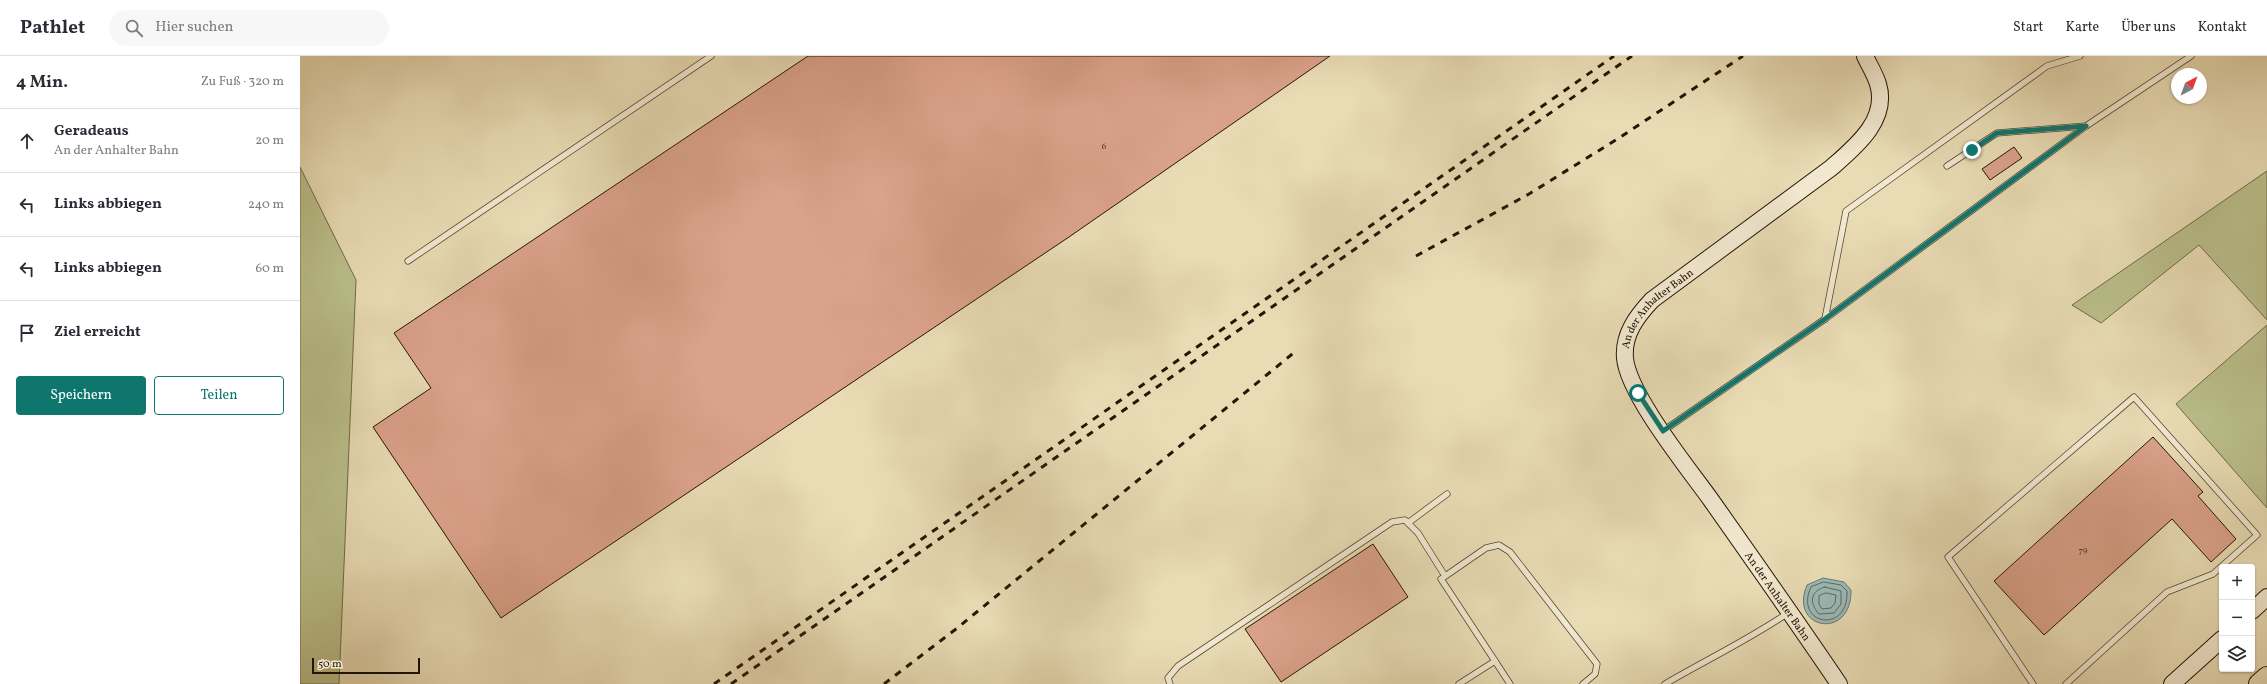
<!DOCTYPE html>
<html lang="de">
<meta charset="utf-8">
<style>
body{margin:0;font-family:Vollkorn,serif;background:#f7f7f7;color:#2b2b33}
.controls{position:absolute;right:12px;bottom:12px;display:grid;overflow:hidden;border-radius:4px;box-shadow:0 1px 3px #0004}
.controls button{width:36px;height:36px;display:grid;place-items:center;padding:0;border:0;border-bottom:1px solid #e1e1e2;background:#fff;color:#2b2b33;font:20px sans-serif}
.compass{position:absolute;left:1871px;top:12px;width:36px;height:36px;border-radius:50%;background:#fff;box-shadow:0 1px 3px #0004;rotate:41deg}
.scale{position:absolute;left:12px;bottom:10px;width:108px;box-sizing:border-box;padding-left:4px;border:2px solid #241505;border-top:0;font-size:11px;line-height:14px;white-space:nowrap;color:#241505;-webkit-text-stroke:3px #f1e8cf;paint-order:stroke}
.stop{position:absolute;width:12px;height:12px;margin:-9px;border:3px solid #0f766e;border-radius:50%;background:#fff}
.stop.end{background:#0f766e;border-color:#fff;box-shadow:0 1px 4px #0008}
.list{margin:0;padding:0;list-style:none}
h2{display:flex;justify-content:space-between;align-items:center;height:52px;margin:0;padding:0 16px;font-size:17px}
h2 small{font-size:13px;font-weight:400;color:#7c7c81}
.list li{display:grid;grid-template-columns:26px 1fr auto;gap:12px;align-items:center;box-sizing:border-box;height:64px;padding:0 16px;border-top:1px solid #e1e1e2}
.list b{display:block;font-size:15px;white-space:nowrap}
.list p{margin:0;font-size:13px;white-space:nowrap;color:#7c7c81}
.list em{font-size:13px;font-style:normal;color:#7c7c81}
.actions{display:flex;gap:8px;padding:12px 16px}
.actions a{flex:1;padding:9px 0;border:1px solid #0f766e;border-radius:4px;text-align:center;font-size:14px;color:#0f766e}
.actions .main{background:#0f766e;color:#fff}
.icon{flex:none;width:22px;height:22px;fill:none;stroke:currentColor;stroke-width:2;stroke-linecap:round;stroke-linejoin:round}
.map{position:relative;flex:none;width:1967px;height:628px;overflow:hidden}
header{display:flex;align-items:center;gap:24px;box-sizing:border-box;height:56px;padding:0 20px;background:#fff;border-bottom:1px solid #e1e1e2}
header strong{font-size:19px}
nav{display:flex;gap:22px;margin-inline-start:auto;font-size:14px}
.search{width:280px;height:36px;background:#f7f7f7;display:flex;align-items:center;gap:10px;box-sizing:border-box;padding:0 14px;border-radius:22px;color:#7c7c81;font-size:15px}
main{display:flex}
aside{flex:1;background:#fff}
.map>svg:first-child{display:block}
.green{fill:#babf8b;stroke:#6f6a48}
.water{fill:#9bb9b7;stroke:#6b7770}
.lines{fill:none;stroke-linecap:round;stroke-linejoin:round}
.shore{stroke:#60675e;stroke-width:1}
.building{fill:#dba28b;stroke:#241505}
.lane-casing{stroke:#554731;stroke-width:7}
.secondary-casing{stroke:#241505;stroke-width:18}
.highway-casing{stroke:#241505;stroke-width:22}
.lane{stroke:#f1e8cf;stroke-width:5.5}
.secondary{stroke:#f1e8cf;stroke-width:16}
.highway{stroke:#e9dcb5;stroke-width:20}
.rail{stroke:#241505;stroke-width:3;stroke-dasharray:7 7;stroke-linecap:butt}
.route{stroke:#0f766e;stroke-width:5}
.labels{text-anchor:middle;stroke-width:4;stroke-linejoin:round;paint-order:stroke}
.number-label{font-size:9px;fill:#523826}
.street-label{font-size:11px;fill:#241505;stroke:#f1e8cf}
</style>
<header>
<strong>Pathlet</strong>
<div class="search"><svg class="icon" aria-label="search" viewBox="0 0 24 24"><circle cx="10" cy="10" r="6"/><path d="M15 15l6 6"/></svg>Hier suchen</div>
<nav><a>Start</a><a>Karte</a><a>Über uns</a><a>Kontakt</a></nav>
</header>
<main>
<aside>
<h2>4 Min.<small>Zu Fuß · 320 m</small></h2>
<ul class="list">
<li><svg class="icon" aria-label="ahead" viewBox="0 0 24 24"><path d="M12 20V5M6 11l6-6 6 6"/></svg><div><b>Geradeaus</b><p>An der Anhalter Bahn</p></div><em>20 m</em></li>
<li><svg class="icon" aria-label="left" viewBox="0 0 24 24"><path d="M17 20v-9H6M10 6l-5 5 5 5"/></svg><div><b>Links abbiegen</b></div><em>240 m</em></li>
<li><svg class="icon" aria-label="left" viewBox="0 0 24 24"><path d="M17 20v-9H6M10 6l-5 5 5 5"/></svg><div><b>Links abbiegen</b></div><em>60 m</em></li>
<li><svg class="icon" aria-label="arrive" viewBox="0 0 24 24"><path d="M6 21V4h12l-3 4 3 4H6"/></svg><div><b>Ziel erreicht</b></div></li>
</ul>
<div class="actions"><a class="main">Speichern</a><a>Teilen</a></div>
</aside>
<div class="map">
<svg width="1967" height="628" viewBox="0 0 1967 628">
<rect width="100%" height="100%" fill="#e9dcb5"/>
<filter id="stains"><feTurbulence type="fractalNoise" baseFrequency=".005" numOctaves="4"/><feColorMatrix values="0 0 0 0 .2 0 0 0 0 .09 0 0 0 0 .02 0 0 0 .5 -.17"/></filter>
<radialGradient id="worn" r=".72"><stop offset=".6" stop-color="#630" stop-opacity="0"/><stop offset="1" stop-color="#630" stop-opacity=".3"/></radialGradient>
<g class="green">
<path d="M0 111 56 224 39 628H0Z"/>
<path d="M1967 115V264L1899 189 1801 267 1772 249Z"/>
<path d="M1967 269V452L1876 348Z"/>
</g>
<path class="water" d="M1523 522 1544 526 1551 534C1552 585 1488 574 1507 529Z"/>
<g class="lines">
<g class="shore">
<path d="M1524 526 1541 529 1547 535C1549 579 1493 569 1511 531Z"/>
<path d="M1525 531 1541 535V548L1534 557 1519 558C1509 547 1510 535 1525 531Z"/>
<path d="M1526 537 1536 539 1535 547 1531 552 1522 553 1519 548V540Z"/>
</g>
</g>
<g class="building">
<path d="M508 0H1030L769 181 201 562 73 371 131 332 94 277Z"/>
<path d="M1714 91 1722 102 1690 124 1682 113Z"/>
<path d="M1853 381 1903 436 1898 440 1936 483 1911 506 1872 463 1744 579 1694 525Z"/>
<path d="M1073 488 1108 541 981 626 945 573Z"/>
</g>
<g class="lines">
<defs>
<g id="lane">
<path d="M1647 110 1697 77 1786 70"/>
<path d="M108 205 411 0"/>
<path d="M1525 263 1546 155 1747 10 1780 0"/>
<path d="M1363 375 1525 263 1786 70 1891 0"/>
<path d="M1108 467 1147 438"/>
<path d="M1195 605 1141 523 1186 492 1199 489 1210 496 1297 608 1295 618 1283 628"/>
<path d="M870 628 868 622 878 610 1092 466 1105 464 1118 477 1145 520"/>
<path d="M1159 628 1195 605 1210 628"/>
<path d="M1365 628C1406 604 1448 584 1488 557"/>
<path d="M1733 628 1648 501 1834 341 1957 479 1913 518 1867 536 1766 628"/>
</g>
<g id="secondary">
<path d="M1952 555 1967 541"/>
<path id="s1" d="M1539 628C1497 566 1454 505 1411 444 1388 412 1328 338 1325 302 1323 278 1337 260 1352 244L1531 112C1555 91 1589 64 1578 28 1575 18 1569 9 1565 0"/>
<path d="M1872 628 1922 583"/>
</g>
<path id="highway" d="M1959 628 1967 621"/>
</defs>
<use href="#lane" class="lane-casing"/>
<use href="#secondary" class="secondary-casing"/>
<use href="#highway" class="highway-casing"/>
<use href="#lane" class="lane"/>
<use href="#secondary" class="secondary"/>
<use href="#highway" class="highway"/>
<g class="rail">
<path d="M1116 200 1229 138 1319 82 1443 0"/>
<path d="M414 628 1314 0"/>
<path d="M431 628 1332 0"/>
<path d="M584 628 656 573 996 295"/>
</g>
</g>
<g class="lines">
<path class="route" d="M1338 337 1363 375 1525 263 1786 70 1697 77 1672 94"/>
</g>
<g class="labels">
<g class="number-label">
<text x="804" y="93">6</text>
<text x="1783" y="497">79</text>
</g>
<g class="street-label">
<text dy="4" stroke="none"><textPath href="#s1" startOffset="454">An der Anhalter Bahn</textPath></text>
<text transform="translate(1478 540) rotate(55)" y="4">An der Anhalter Bahn</text>
</g>
</g>
<rect width="100%" height="100%" filter="url(#stains)"/>
<rect width="100%" height="100%" fill="url(#worn)"/>
</svg>
<div class="controls">
<button>+</button>
<button>−</button>
<button><svg class="icon" aria-label="layers" viewBox="0 0 24 24"><path d="M12 4l9 5-9 5-9-5zM3 14l9 5 9-5"/></svg></button>
</div>
<svg class="compass" viewBox="-18 -18 36 36"><path d="M0-13l5 13h-10z" fill="#e53935"/><path d="M0 13l5-13h-10z" fill="#7c7c81"/></svg>
<div class="scale">50 m</div>
<div class="stop" style="left:1338px;top:337px"></div>
<div class="stop end" style="left:1672px;top:94px"></div>
</div>
</main>
